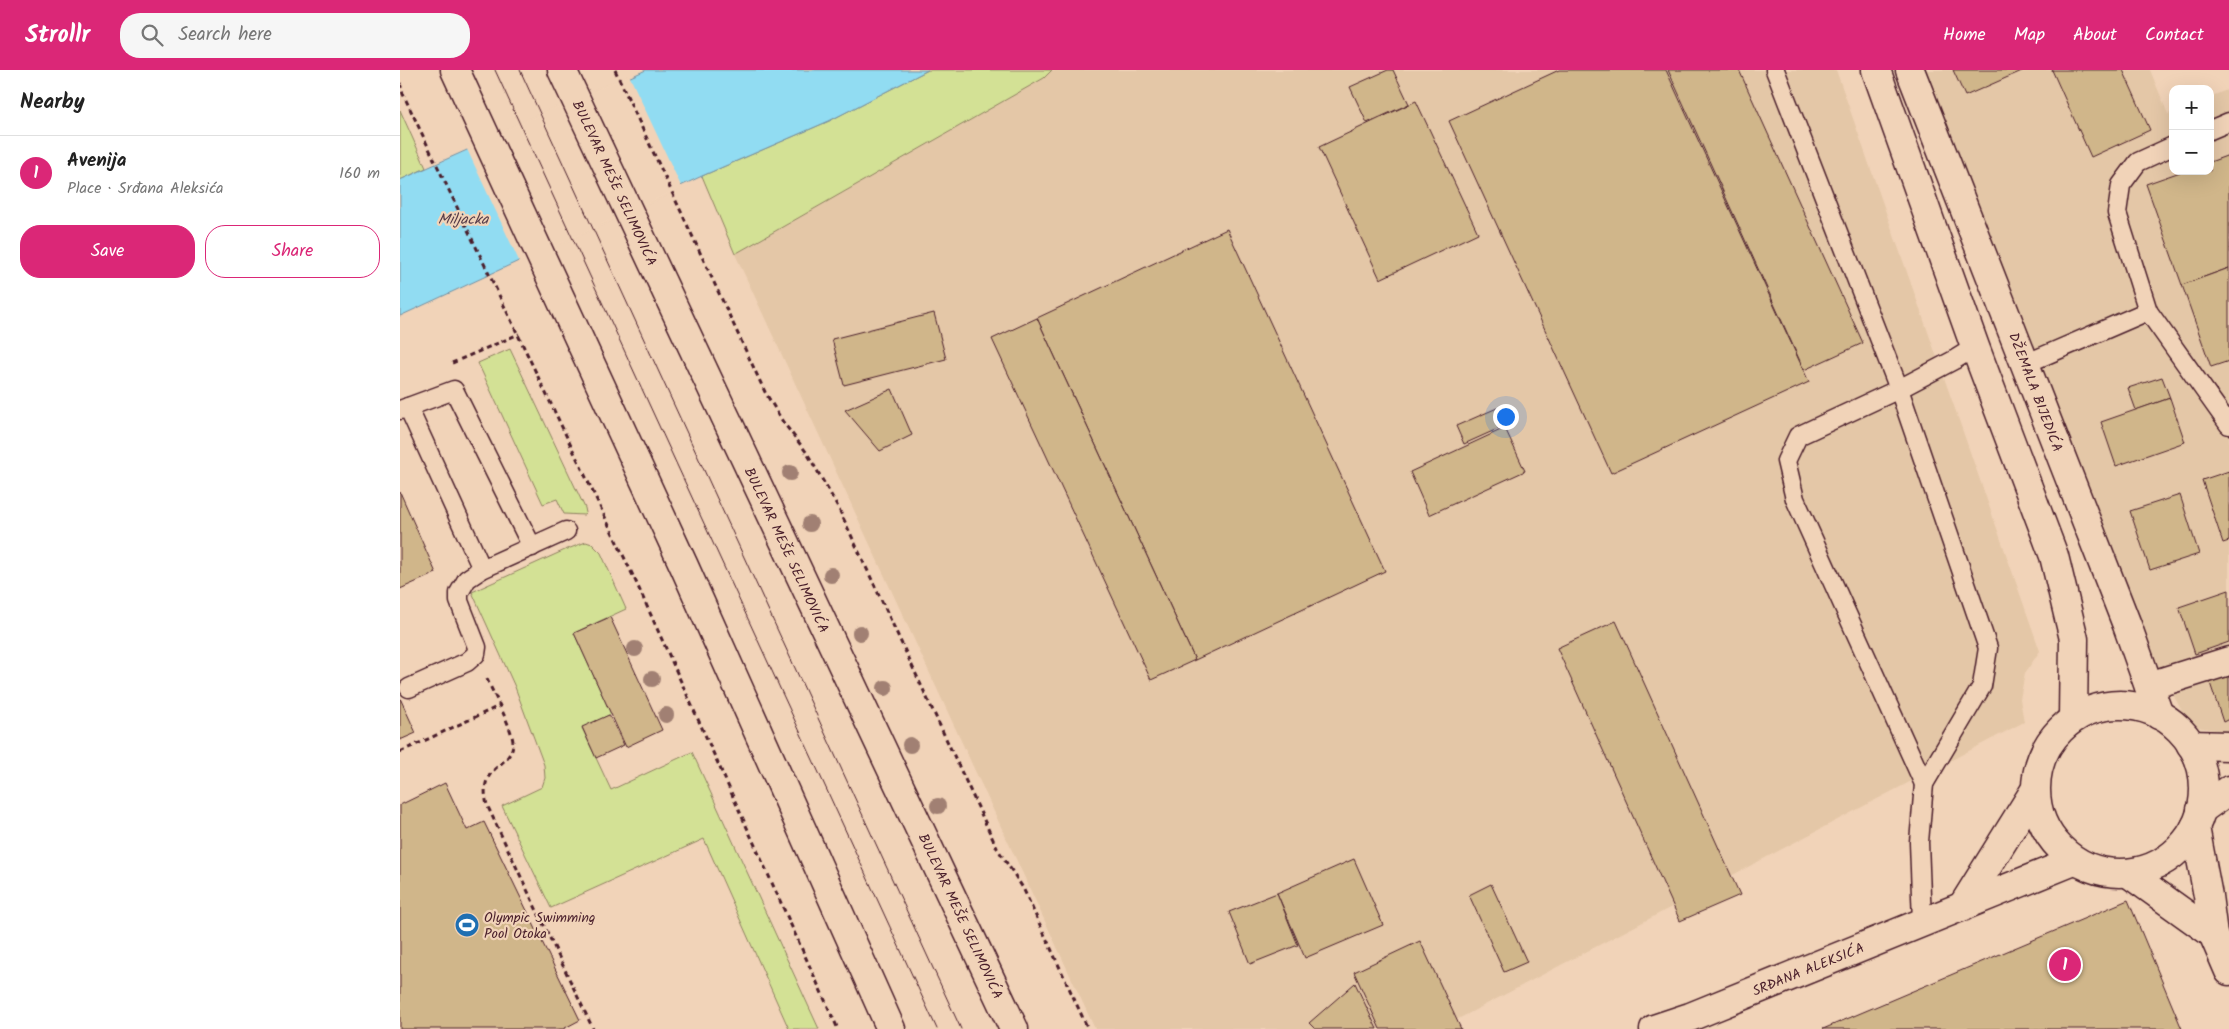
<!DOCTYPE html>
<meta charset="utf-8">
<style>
body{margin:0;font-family:Kalam,sans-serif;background:#f6f6f6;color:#222}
.controls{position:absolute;right:15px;top:15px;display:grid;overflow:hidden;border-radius:10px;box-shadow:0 5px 20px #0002}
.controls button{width:45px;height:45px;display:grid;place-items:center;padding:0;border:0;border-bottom:1px solid #e0e0e0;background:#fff;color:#222;font:25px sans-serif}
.you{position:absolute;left:1105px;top:346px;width:18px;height:18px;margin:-12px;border:4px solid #fff;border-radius:50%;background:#1a73e8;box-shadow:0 0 0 8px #1a73e833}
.badge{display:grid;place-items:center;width:32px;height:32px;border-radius:50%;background:#db2777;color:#fff;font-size:16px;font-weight:700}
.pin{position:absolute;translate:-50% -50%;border:2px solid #fff;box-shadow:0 1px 5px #0006}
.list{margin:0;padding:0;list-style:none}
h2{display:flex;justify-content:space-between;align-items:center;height:65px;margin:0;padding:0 20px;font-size:21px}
h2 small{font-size:16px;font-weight:400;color:#767676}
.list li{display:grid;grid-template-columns:32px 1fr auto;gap:15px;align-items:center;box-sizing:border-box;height:75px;padding:0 20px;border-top:1px solid #e0e0e0}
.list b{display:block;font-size:19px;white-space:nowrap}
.list p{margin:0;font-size:16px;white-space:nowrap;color:#767676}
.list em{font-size:16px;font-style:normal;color:#767676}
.actions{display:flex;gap:10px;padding:15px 20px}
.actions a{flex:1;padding:11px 0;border:1px solid #db2777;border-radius:20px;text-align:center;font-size:18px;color:#db2777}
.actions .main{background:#db2777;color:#fff}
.icon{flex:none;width:28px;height:28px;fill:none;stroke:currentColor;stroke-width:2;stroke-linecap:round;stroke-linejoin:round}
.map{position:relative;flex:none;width:1829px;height:959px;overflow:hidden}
header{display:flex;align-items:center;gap:30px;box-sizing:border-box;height:70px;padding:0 25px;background:#db2777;color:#fff}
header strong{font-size:24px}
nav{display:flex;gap:28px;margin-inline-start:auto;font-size:18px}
.search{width:350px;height:45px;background:#f6f6f6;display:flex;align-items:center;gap:12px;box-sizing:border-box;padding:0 18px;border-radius:20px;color:#767676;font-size:19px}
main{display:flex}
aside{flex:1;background:#fff}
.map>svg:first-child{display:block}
.built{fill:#e4c7a7}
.green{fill:#d3e195;stroke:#8e8060}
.water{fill:#91dcf2;stroke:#7590a2}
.pier{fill:#f1d3b8}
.building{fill:#d0b68a;stroke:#4a1f2b}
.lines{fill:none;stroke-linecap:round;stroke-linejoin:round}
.lane-casing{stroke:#4a1f2b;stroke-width:21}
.street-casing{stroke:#4a1f2b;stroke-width:31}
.secondary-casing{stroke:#4a1f2b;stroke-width:31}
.path{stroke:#4a1f2b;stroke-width:3;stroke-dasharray:5 4;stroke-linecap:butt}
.lane{stroke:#f1d3b8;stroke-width:18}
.street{stroke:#f1d3b8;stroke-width:28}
.secondary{stroke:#f1d3b8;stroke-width:28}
.tram{stroke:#4a1f2b;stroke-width:1}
.tree{fill:#a18073}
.labels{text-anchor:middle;stroke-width:4.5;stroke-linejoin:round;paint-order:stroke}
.street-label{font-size:14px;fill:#4a1f2b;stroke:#f1d3b8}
.poi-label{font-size:14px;fill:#4a1f2b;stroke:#f1d3b8;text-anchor:start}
.water-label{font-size:15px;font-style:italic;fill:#553b49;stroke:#f1d3b8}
</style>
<header>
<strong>Strollr</strong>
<div class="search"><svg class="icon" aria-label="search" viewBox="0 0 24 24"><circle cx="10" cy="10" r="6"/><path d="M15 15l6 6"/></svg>Search here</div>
<nav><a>Home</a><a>Map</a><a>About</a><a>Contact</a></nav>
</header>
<main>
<aside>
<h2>Nearby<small></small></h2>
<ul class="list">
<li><span class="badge">1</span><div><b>Avenija</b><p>Place · Srđana Aleksića</p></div><em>160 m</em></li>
</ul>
<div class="actions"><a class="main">Save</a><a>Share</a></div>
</aside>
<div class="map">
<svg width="1829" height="959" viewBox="0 0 1829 959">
<rect width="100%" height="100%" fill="#f1d3b8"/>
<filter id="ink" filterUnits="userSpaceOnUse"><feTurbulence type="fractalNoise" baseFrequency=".02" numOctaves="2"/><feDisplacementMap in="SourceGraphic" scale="10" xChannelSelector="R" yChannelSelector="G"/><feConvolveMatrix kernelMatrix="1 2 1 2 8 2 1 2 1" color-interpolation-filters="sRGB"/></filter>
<g filter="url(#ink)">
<g class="built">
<path d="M652 0H1436L1640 581 1625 603 1620 629 1624 652 1039 959H695L335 184 644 8Z"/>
<path d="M1511 0H1750L1768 44 1773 42V101H1810V27L1829 19V662L1790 656 1756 593Z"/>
</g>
<g class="green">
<path d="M528 0H652L644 8 335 184 302 106 429 51Z"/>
<path d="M0 40 26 98 0 110Z"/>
<path d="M110 279 185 438 186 443 184 445 164 444 157 429 143 434 78 293Z"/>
<path d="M186 472 192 474 201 483 226 539 174 563 211 644 182 658 211 720 292 682 419 959H389L304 769 151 838 102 736 142 717 145 708 144 695 115 617 72 522 165 480Z"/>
</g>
<path class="water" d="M246 0H528L429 51 302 106 0 246V110Z"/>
<path class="pier" d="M229 5 282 118 120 193 66 77Z"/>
<g class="building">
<path d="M988 0H993L1009 34 967 53 950 17Z"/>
<path d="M1159 0H1266L1409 312 1211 403 1049 51Z"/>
<path d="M1268 0H1339L1463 273 1404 300Z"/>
<path d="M1553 0H1624L1565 26Z"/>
<path d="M1652 0H1723L1750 60 1691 87Z"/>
<path d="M1016 31 1078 163 980 209 919 77Z"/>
<path d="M1829 85V198L1782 215 1746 114 1783 101H1810V92Z"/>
<path d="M827 159 985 501 795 590 637 248Z"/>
<path d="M1829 198V291L1811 297 1782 215Z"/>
<path d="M534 243 546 289 444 315 432 269Z"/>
<path d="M637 248 795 590 751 610 592 269Z"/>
<path d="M1762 307 1770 328 1736 340 1728 318Z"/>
<path d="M492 319 512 365 480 381 445 340Z"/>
<path d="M1770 328 1785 372 1716 396 1701 352Z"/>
<path d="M1097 338 1104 356 1064 374 1056 356Z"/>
<path d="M1105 358 1125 401 1029 445 1010 402Z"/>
<path d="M1829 401V471L1823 473 1802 410Z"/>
<path d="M0 422 36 503 0 519Z"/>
<path d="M1780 425 1799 484 1750 500 1730 441Z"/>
<path d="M1829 520V572L1795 584 1779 537Z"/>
<path d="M210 547 262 660 226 677 174 563Z"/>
<path d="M1216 551 1340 825 1280 851 1157 578Z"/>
<path d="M1829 603V649L1823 652 1809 610Z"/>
<path d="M0 628 16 663 0 670Z"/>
<path d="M209 645 224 675 196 688 182 657Z"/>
<path d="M45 713 67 760 84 752 180 950 163 959H0V735Z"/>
<path d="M954 789 983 855 905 888 877 823Z"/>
<path d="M1091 814 1127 892 1104 902 1069 825Z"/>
<path d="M877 823 898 875 850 894 829 842Z"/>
<path d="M1728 830 1782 959H1423Z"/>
<path d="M1020 871 1061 959H980L954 902Z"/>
<path d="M955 913 977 959H915L909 953Z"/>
</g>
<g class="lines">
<defs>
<g id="lane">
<path d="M1375 0 1499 319 1398 366 1386 391 1395 429 1524 714"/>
<path d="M1810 60 1829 52"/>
<path d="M1748 241 1717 143 1721 115 1738 92 1773 76"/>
<path d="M1625 294 1748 241 1829 355"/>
<path d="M8 337 82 499"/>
<path d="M0 340 54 320 132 477"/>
<path d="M9 618 67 592 76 584 77 577 59 531V523L67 509 82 499 166 461"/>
<path d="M1522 852 1519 772 1524 714 1582 616 1588 578 1499 319 1554 290 1575 277"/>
</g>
<g id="street">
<path d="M1749 616 1829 591"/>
<path d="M1791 675 1829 676"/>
<path d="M1801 740 1829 720"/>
<path d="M1562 837 1635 720"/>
<path d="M1254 959 1290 947 1674 791"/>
</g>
<g id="secondary">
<path d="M55 0 284 496 491 959"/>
<path d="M162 0 614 959"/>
<path d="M1476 0 1575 277 1654 486 1674 569 1673 648"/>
<path d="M1510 0 1727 555 1759 645"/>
<circle cx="1720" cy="719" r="84"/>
<path d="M1795 757 1808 826 1813 864 1829 901"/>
<path d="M1728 803 1813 864"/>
</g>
</defs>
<use href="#lane" class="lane-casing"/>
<use href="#street" class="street-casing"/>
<use href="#secondary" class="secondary-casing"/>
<g class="path">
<path d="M215 0 365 322 383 352 407 383 438 437 597 778 623 818 688 959"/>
<path d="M0 13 3 24 236 512 438 959"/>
<path d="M52 293 119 264"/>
<path d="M87 609C93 623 114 661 113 674 110 700 77 694 87 735L193 959"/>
<path d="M0 682 99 636"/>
</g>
<use href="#lane" class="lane"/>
<use href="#street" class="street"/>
<use href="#secondary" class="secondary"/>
<g class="tram">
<path d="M95 0 537 959"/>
<path d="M120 0 561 959"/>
</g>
</g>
<g class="tree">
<circle cx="390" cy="403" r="8"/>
<circle cx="410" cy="454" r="8"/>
<circle cx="431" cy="505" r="8"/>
<circle cx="460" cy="563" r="8"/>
<circle cx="235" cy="579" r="8"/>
<circle cx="252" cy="609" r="8"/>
<circle cx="485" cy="618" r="8"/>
<circle cx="266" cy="645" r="8"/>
<circle cx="510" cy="675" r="8"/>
<circle cx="538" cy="736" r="8"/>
</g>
</g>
<defs>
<symbol id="stadium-disc" viewBox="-11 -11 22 22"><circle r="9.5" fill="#1f6fb2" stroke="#f1d3b8"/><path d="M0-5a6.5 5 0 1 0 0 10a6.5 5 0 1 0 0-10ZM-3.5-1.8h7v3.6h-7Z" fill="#fff"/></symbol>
</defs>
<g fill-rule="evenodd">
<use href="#stadium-disc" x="53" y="841" width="28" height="28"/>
</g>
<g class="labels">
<g class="street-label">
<text transform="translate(215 113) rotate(65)" y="5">BULEVAR MEŠE SELIMOVIĆA</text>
<text transform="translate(1636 322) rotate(69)" y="5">DŽEMALA BIJEDIĆA</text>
<text transform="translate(387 480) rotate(65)" y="5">BULEVAR MEŠE SELIMOVIĆA</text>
<text transform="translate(561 846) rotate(65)" y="5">BULEVAR MEŠE SELIMOVIĆA</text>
<text transform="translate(1408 899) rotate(-22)" y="5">SRĐANA ALEKSIĆA</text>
</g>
<g class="poi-label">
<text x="84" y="852">Olympic Swimming<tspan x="84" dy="16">Pool Otoka</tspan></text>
</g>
<g class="water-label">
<text x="63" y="154">Miljacka</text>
</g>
</g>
</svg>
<div class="controls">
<button>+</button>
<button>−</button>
</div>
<div class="you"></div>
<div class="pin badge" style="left:1665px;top:895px">1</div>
</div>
</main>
